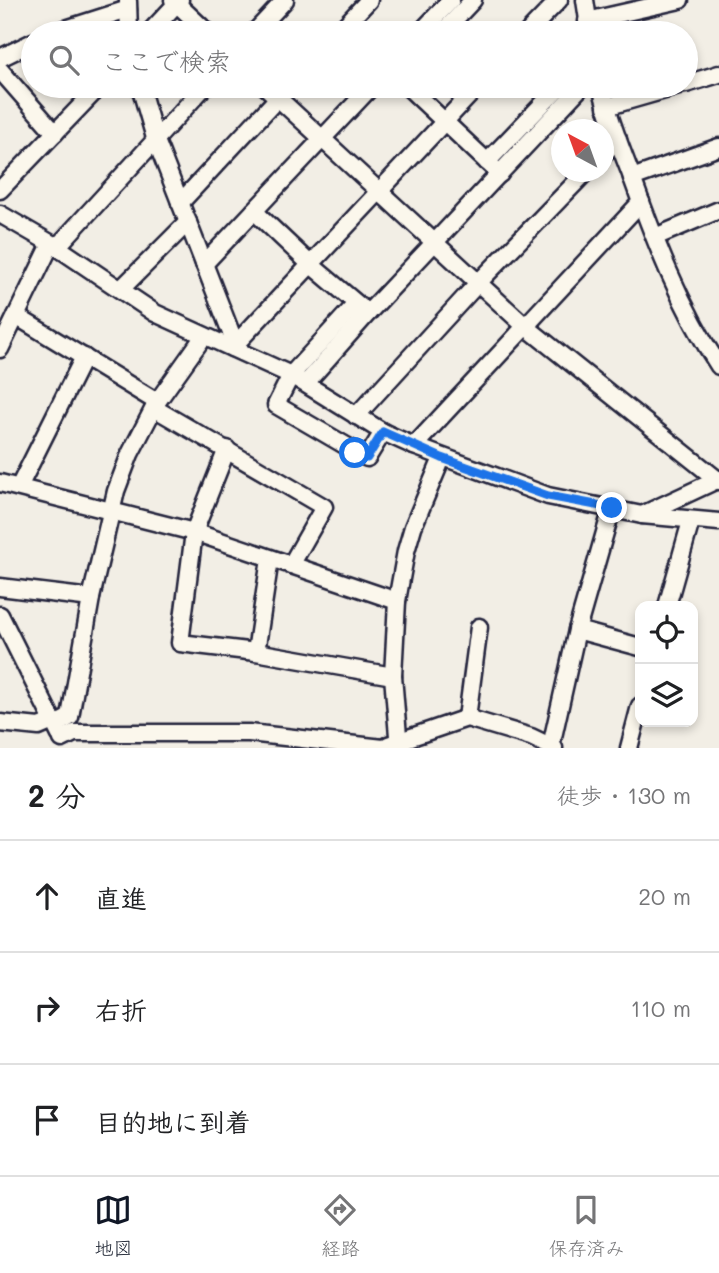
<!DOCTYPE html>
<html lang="ja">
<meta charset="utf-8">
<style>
body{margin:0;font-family:Mali,"Klee One",sans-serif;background:#f6f6f6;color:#202124}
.controls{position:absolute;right:21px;bottom:21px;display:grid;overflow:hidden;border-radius:14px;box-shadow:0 4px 10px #0003}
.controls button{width:63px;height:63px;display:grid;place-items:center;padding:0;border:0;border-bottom:2px solid #e0e0e0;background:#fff;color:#202124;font:35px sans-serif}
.compass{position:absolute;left:551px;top:119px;width:63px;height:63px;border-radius:50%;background:#fff;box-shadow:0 4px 10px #0003;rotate:319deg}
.stop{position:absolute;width:21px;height:21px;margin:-16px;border:5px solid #1a73e8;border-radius:50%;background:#fff}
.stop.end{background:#1a73e8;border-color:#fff;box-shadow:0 2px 7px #0008}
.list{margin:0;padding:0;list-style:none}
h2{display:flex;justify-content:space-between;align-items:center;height:91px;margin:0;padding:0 28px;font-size:30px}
h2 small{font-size:23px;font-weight:400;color:#757577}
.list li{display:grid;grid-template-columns:46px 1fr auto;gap:21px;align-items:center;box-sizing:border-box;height:112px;padding:0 28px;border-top:2px solid #e0e0e0}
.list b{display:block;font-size:26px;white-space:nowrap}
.list em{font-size:23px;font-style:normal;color:#757577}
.icon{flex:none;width:38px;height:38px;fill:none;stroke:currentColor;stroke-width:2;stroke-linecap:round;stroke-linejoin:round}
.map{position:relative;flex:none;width:719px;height:748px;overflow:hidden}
.search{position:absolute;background:#fff;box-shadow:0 4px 10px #0003;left:21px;right:21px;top:21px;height:77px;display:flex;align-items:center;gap:18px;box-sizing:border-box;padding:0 24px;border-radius:38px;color:#757577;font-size:26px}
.sheet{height:427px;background:#fff}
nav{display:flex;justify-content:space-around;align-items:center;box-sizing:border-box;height:98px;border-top:2px solid #e0e0e0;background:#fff;font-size:19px;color:#757577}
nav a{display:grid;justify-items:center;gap:4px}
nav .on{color:#111827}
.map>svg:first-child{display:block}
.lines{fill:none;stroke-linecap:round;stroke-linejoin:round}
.minor-casing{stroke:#22223b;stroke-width:21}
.minor{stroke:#fbf7ec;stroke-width:16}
.route{stroke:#1a73e8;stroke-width:9}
</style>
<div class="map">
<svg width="719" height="748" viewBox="0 0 719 748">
<rect width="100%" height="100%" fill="#f2eee5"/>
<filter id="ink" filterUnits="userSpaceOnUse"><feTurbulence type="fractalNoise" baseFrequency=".0143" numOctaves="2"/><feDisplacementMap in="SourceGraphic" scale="14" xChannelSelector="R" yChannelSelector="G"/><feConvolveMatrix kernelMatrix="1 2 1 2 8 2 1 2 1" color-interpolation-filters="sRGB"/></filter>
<g filter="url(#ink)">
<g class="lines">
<defs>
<g id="minor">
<path d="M173 0 208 33"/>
<path d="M585 0 590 33"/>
<path d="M128 1 129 33"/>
<path d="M587 21 680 0"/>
<path d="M53 33 128 9"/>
<path d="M149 33 180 0"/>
<path d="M254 33 285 0"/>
<path d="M338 33 369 0"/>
<path d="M420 33 451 0"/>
<path d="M442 33 473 0"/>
<path d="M527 33 559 0"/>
<path d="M0 58 33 42"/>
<path d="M0 70 55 133"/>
<path d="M686 84 719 74"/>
<path d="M140 86 155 138 235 343"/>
<path d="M265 86 525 326 719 481"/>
<path d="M407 86 500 174"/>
<path d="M601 86C608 115 619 144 630 172 654 239 680 307 719 366"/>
<path d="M606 107 679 86"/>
<path d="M604 153 618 139"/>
<path d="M487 162 560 86"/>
<path d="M632 178 719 147"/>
<path d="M0 190 100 86"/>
<path d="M180 203 289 86"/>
<path d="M254 211 310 264 368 313 582 86"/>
<path d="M0 214 57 247 155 313 291 375 383 432 414 446 548 496 642 515 719 522"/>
<path d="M655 237 719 210"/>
<path d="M57 247 205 86"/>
<path d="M204 264 372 86"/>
<path d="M121 289 188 222"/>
<path d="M356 304 291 375 276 405 367 458 383 432"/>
<path d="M16 316 157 402"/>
<path d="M232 348 478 86"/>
<path d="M0 349 51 244"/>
<path d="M306 383 368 313"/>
<path d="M154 408 324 507 291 565"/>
<path d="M356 416 478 283 586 172"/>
<path d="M414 446 641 202"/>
<path d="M227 449 194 532 180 643 256 652 393 676"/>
<path d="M0 483 194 532 397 601"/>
<path d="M19 487 84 357"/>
<path d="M642 515 719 479"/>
<path d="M0 587 91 598"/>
<path d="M667 606 691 521"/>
<path d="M0 615 60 735"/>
<path d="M577 630 640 647"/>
<path d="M256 652 270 559"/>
<path d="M467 718 479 627"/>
<path d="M0 723 39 727 53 721"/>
<path d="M55 725 70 717 91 598 116 491 130 454 157 402 204 336"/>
<path d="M62 739 74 733H249L383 748"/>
<path d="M388 745 467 718 531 737 554 748"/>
<path d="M551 746 577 630 612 508"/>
<path d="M399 748 393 676 397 601 406 551 413 527 442 458"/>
<path d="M629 748 640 706"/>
</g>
</defs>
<use href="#minor" class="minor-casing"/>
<use href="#minor" class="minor"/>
</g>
</g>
<g class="lines" filter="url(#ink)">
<path class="route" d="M355 453 367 458 383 432 442 458 548 496 612 508"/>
</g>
</svg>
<div class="controls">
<button><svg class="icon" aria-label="locate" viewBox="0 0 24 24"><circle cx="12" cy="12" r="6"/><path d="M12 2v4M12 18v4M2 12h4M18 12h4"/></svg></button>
<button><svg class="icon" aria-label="layers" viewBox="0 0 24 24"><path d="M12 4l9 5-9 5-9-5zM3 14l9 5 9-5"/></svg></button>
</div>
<svg class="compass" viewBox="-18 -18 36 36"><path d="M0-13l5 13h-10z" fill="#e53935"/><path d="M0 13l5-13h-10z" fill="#757577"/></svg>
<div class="stop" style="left:355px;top:453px"></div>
<div class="stop end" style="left:612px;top:508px"></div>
<div class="search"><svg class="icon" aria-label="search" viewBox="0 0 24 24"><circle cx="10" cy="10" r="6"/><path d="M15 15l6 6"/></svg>ここで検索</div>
</div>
<section class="sheet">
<h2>2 分<small>徒歩 · 130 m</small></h2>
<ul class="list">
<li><svg class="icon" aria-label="ahead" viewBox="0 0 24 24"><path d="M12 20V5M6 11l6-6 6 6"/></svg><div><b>直進</b></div><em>20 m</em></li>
<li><svg class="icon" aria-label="right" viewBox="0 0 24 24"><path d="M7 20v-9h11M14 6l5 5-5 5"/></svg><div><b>右折</b></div><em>110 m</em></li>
<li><svg class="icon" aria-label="arrive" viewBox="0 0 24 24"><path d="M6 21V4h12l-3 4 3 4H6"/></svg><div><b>目的地に到着</b></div></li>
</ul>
</section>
<nav>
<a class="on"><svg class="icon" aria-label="map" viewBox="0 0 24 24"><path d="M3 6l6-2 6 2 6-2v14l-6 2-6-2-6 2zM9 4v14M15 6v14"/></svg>地図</a>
<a><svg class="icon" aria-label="directions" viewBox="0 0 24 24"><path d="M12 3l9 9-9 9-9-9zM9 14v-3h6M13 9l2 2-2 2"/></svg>経路</a>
<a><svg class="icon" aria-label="saved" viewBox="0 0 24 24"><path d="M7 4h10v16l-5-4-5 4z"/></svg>保存済み</a>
</nav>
